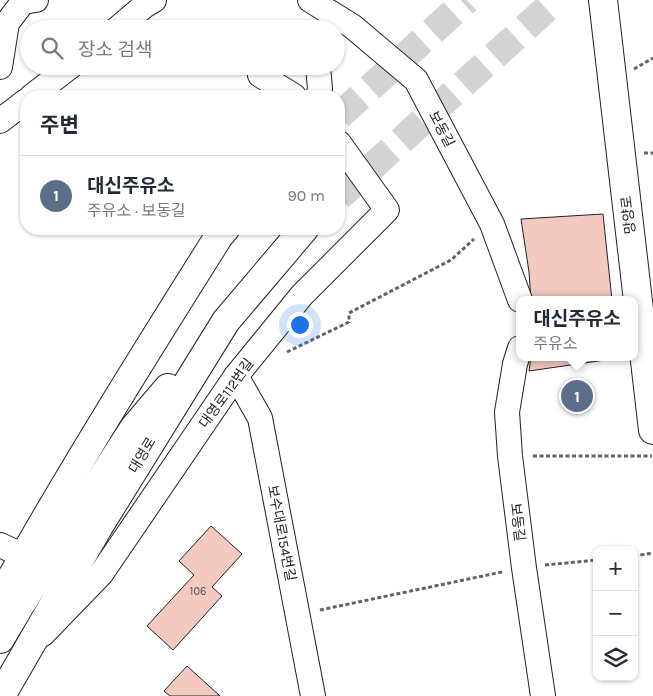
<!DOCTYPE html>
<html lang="ko">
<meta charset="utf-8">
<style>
body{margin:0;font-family:Karla,"Noto Sans KR",sans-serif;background:#f2f2f3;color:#1f2937}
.controls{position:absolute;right:15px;bottom:15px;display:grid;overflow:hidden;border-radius:10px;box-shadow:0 1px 4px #0004}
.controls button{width:45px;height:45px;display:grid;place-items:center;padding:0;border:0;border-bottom:1px solid #e0e1e3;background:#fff;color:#1f2937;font:25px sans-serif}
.you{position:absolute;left:299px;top:324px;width:18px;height:18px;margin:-12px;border:4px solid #fff;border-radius:50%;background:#1a73e8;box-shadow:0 0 0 8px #1a73e833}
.badge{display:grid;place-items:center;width:32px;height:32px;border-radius:50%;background:#111827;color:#fff;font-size:16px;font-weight:700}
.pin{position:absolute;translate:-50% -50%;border:2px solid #fff;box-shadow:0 1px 5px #0006}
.popup{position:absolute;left:516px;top:296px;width:122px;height:65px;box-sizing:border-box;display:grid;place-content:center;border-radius:10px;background:#fff;filter:drop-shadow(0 1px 4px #0005);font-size:16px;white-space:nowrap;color:#747a83}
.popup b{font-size:19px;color:#1f2937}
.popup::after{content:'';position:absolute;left:50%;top:100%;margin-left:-10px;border:10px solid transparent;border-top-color:#fff}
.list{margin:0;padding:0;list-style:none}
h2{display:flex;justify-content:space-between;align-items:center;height:65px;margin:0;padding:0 20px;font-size:21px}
h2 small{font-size:16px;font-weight:400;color:#747a83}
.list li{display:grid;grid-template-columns:32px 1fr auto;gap:15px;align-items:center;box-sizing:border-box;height:80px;padding:0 20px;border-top:1px solid #e0e1e3}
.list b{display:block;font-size:19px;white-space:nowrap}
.list p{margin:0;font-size:16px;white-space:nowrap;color:#747a83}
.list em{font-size:16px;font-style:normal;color:#747a83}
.icon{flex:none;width:28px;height:28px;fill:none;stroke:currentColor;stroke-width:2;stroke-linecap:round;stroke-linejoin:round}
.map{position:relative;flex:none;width:653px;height:696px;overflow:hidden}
.search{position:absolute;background:#fff;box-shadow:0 1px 4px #0004;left:20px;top:20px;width:325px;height:55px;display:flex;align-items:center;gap:12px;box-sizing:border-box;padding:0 18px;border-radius:28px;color:#747a83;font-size:19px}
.panel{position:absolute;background:#fff;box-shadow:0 1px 4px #0004;left:20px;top:90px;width:325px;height:145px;border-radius:20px}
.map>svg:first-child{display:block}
.building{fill:#f3c9c0;stroke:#222}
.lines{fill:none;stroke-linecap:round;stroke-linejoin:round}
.major-tunnel{stroke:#d3d3d3;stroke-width:28;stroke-dasharray:28 14;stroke-linecap:butt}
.minor-casing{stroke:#222;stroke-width:26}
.major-casing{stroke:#222;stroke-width:30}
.path{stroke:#646464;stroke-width:3;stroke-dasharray:4 2.5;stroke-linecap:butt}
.minor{stroke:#fff;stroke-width:24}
.major{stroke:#fff;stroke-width:28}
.labels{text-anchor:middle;stroke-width:4;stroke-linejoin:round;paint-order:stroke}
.number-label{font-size:11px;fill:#564c4a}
.street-label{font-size:14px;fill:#222;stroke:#fff}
</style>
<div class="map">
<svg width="653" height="696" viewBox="0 0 653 696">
<rect width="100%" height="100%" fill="#fff"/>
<g class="building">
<path d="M603 214 612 300H531L529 272 521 219Z"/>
<path d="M531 357H618L619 358 529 371Z"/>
<path d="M211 526 242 554 212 587 222 596 173 650 147 626 194 575 179 561Z"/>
<path d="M187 666 220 696H170L164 691Z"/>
</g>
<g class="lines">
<g class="major-tunnel">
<path d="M339 116 467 0"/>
<path d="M339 197 556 0"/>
</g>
<defs>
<g id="minor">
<path d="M310 0 352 26 416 80 492 224 520 300"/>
<path d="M117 29 144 6 154 0"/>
<path d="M0 67 7 23 23 2 36 0"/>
<path d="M260 75 294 96"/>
<path d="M32 96 71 66"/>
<path d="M318 96 320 89 318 66"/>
<path d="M0 121 26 101"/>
<path d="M520 348 515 364 507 412 510 456 524 568 543 696"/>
<path d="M236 376 260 418 313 696"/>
<path d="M0 545 24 556"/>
<path d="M43 634 101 574 236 376 302 295 387 210 339 143"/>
</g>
<g id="major">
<path d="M603 0 653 430"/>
<path d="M0 598C69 475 144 355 219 236L225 229"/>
<path d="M0 639 19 607 134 428 168 388"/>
<path d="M1 696 99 526 226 321 304 229"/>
</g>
</defs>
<use href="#minor" class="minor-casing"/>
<use href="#major" class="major-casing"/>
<g class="path">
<path d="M634 69 653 58"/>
<path d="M644 153H653"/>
<path d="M287 352 349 322V313L451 260 474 239"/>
<path d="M533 456H652"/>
<path d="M634 556 653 553"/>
<path d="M545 565 597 560"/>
<path d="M320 610 502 572"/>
</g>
<use href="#minor" class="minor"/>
<use href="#major" class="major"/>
</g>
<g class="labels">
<g class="number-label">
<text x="198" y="595">106</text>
</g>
<g class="street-label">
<text transform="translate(442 129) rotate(62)" y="5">보동길</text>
<text transform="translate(628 215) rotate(-97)" y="5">망양로</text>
<text transform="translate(226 393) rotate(-54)" y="5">대영로112번길</text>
<text transform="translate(142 455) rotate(-59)" y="5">대영로</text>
<text transform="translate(518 522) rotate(83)" y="5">보동길</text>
<text transform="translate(282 533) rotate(79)" y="5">보수대로154번길</text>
</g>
</g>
</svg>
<div class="controls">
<button>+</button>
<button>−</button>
<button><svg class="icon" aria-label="layers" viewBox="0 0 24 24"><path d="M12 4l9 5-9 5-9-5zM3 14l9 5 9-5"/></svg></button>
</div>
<div class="you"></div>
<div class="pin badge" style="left:577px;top:396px;background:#5c6f8a">1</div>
<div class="popup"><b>대신주유소</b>주유소</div>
<div class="search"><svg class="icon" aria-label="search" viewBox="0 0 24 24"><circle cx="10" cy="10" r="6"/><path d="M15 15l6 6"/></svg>장소 검색</div>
<section class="panel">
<h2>주변<small></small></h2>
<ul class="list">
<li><span class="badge" style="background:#5c6f8a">1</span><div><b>대신주유소</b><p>주유소 · 보동길</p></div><em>90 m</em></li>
</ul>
</section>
</div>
